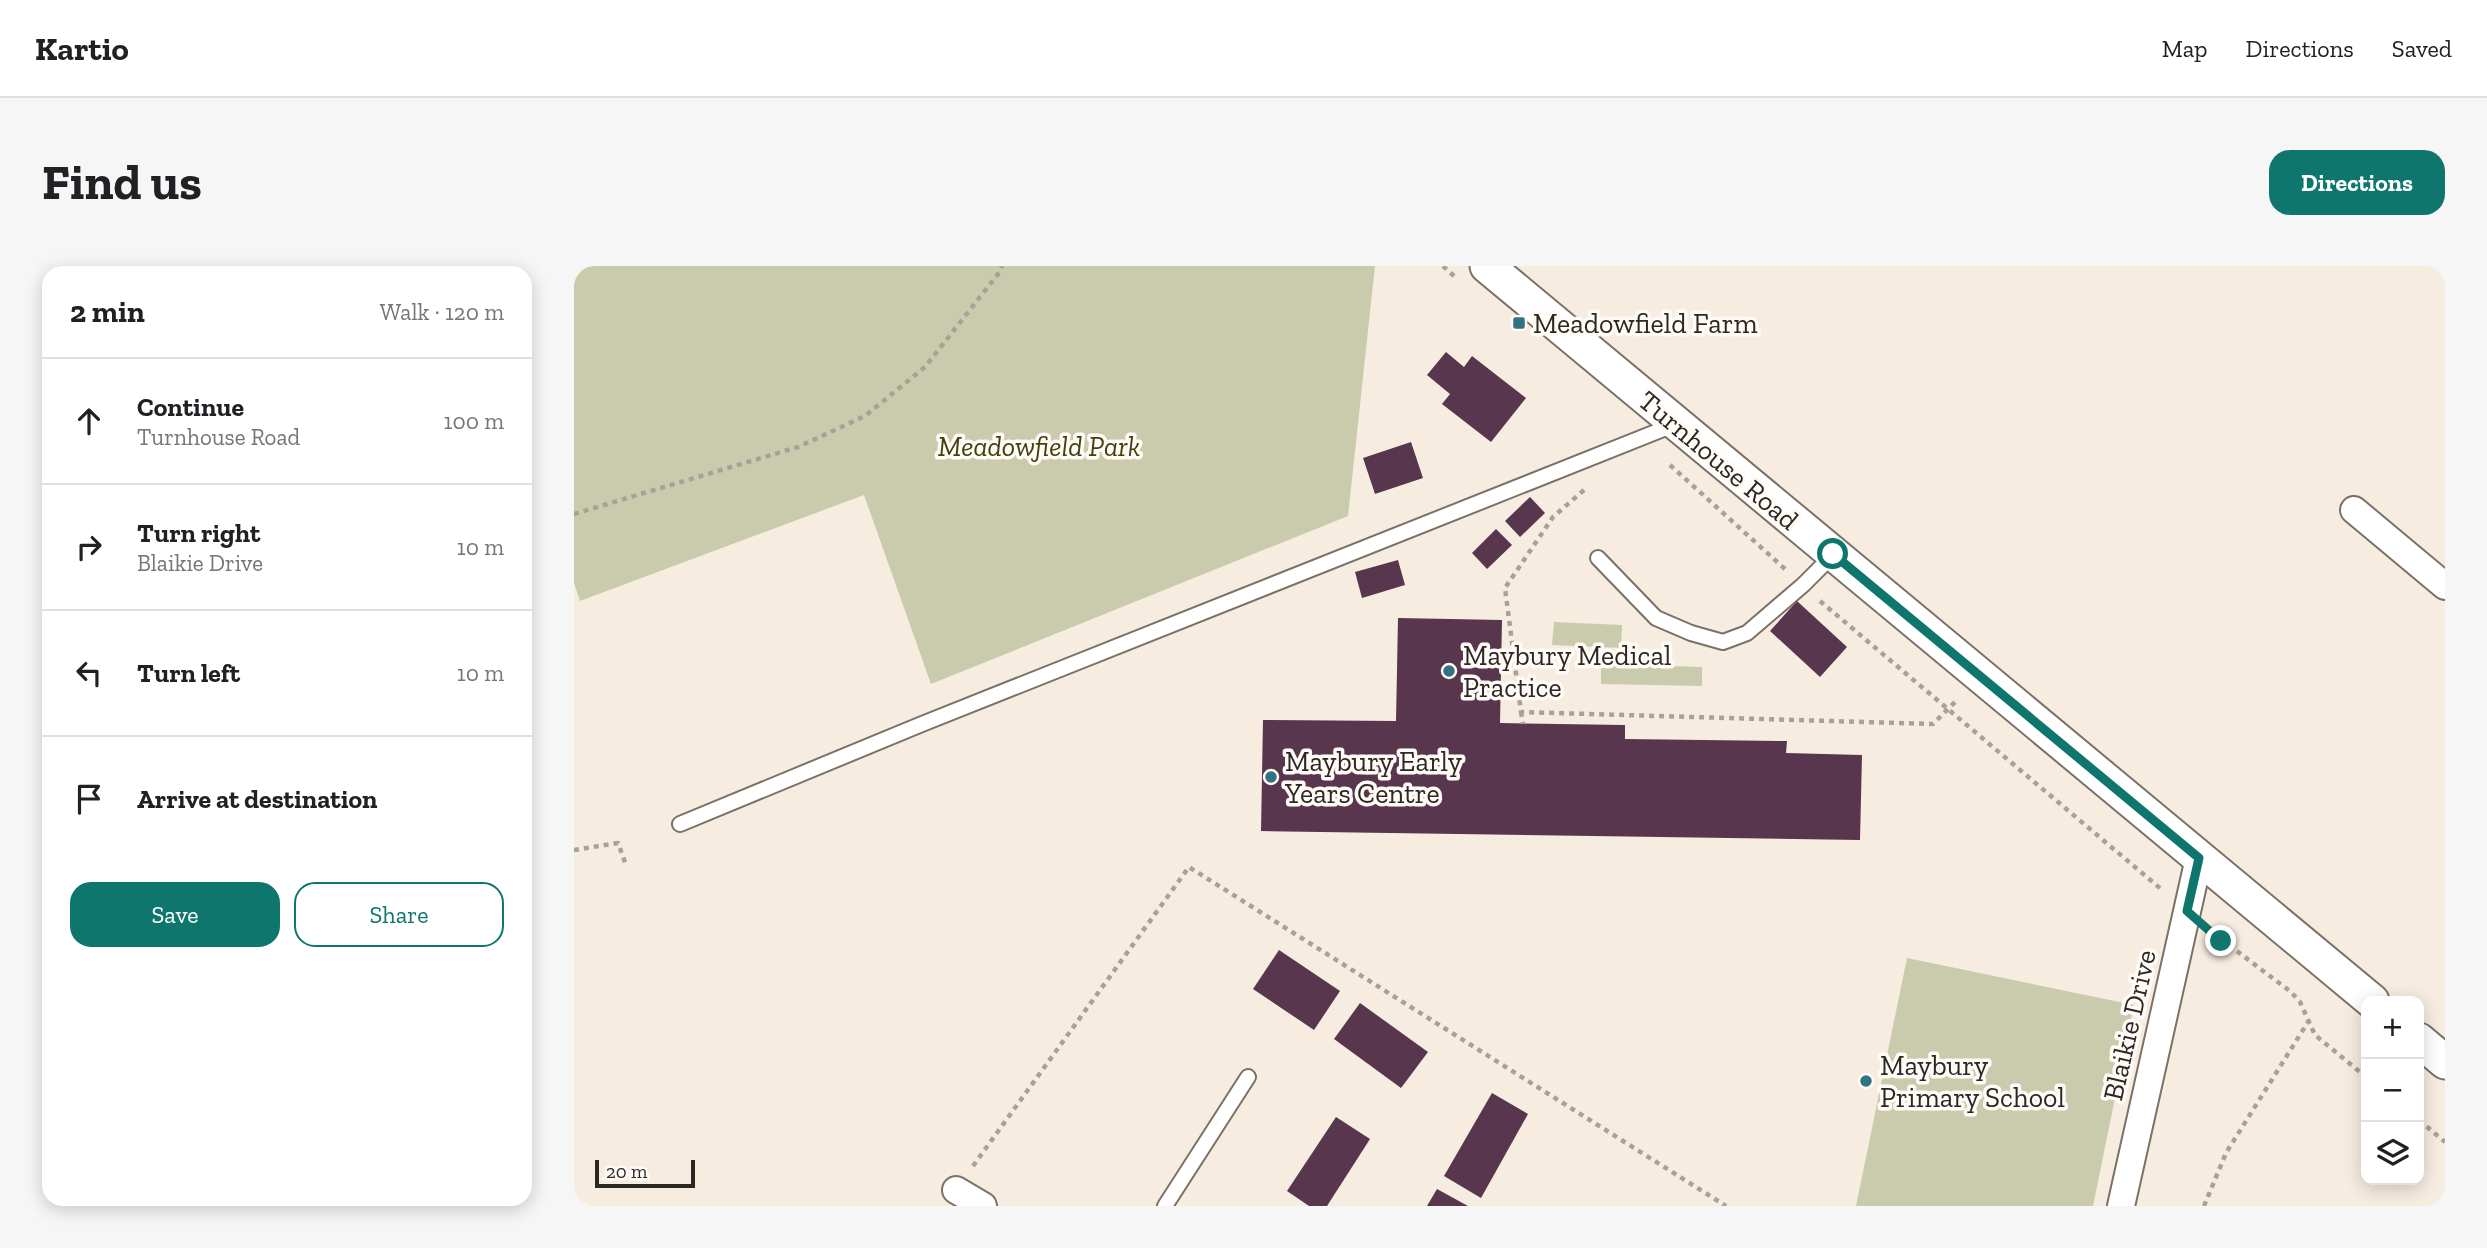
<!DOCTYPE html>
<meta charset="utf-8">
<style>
body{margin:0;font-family:"Zilla Slab",serif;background:#f6f6f6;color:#202124}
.controls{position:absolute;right:21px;bottom:21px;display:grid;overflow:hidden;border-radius:14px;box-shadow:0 4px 18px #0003}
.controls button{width:63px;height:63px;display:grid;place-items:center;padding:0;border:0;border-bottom:2px solid #e0e0e0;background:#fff;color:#202124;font:35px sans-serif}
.scale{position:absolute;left:21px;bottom:18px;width:100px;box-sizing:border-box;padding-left:7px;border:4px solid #2b2722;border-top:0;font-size:19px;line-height:24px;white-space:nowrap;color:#2b2722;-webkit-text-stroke:5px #fffaf6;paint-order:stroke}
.stop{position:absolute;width:21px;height:21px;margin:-16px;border:5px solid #0f766e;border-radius:50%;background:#fff}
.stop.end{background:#0f766e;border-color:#fff;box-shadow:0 2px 7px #0008}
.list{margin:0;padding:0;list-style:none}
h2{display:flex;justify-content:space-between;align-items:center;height:91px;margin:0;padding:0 28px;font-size:30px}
h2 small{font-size:23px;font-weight:400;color:#757577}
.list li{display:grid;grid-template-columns:46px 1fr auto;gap:21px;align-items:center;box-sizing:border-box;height:126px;padding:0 28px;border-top:2px solid #e0e0e0}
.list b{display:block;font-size:26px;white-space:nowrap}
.list p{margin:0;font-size:23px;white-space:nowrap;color:#757577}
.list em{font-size:23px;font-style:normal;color:#757577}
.actions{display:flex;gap:14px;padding:21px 28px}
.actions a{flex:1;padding:16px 0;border:2px solid #0f766e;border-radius:21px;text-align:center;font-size:24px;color:#0f766e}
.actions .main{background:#0f766e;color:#fff}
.icon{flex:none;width:38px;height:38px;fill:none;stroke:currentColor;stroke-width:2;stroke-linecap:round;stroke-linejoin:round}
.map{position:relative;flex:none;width:1871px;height:940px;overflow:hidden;border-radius:21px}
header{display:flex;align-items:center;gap:42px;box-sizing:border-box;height:98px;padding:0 35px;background:#fff;border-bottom:2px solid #e0e0e0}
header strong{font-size:33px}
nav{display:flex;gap:38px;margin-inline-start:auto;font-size:24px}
.intro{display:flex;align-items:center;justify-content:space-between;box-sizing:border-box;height:168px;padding:0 42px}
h1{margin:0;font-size:49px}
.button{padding:18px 32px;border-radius:21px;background:#0f766e;color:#fff;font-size:24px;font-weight:700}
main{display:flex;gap:42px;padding:0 42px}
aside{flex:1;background:#fff;border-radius:21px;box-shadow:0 4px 18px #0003}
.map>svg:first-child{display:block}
.green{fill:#c9cbac}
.building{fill:#57364e}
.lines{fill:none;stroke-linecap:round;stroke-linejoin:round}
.service-casing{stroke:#7b7167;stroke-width:18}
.minor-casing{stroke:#7b7167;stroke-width:30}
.tertiary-casing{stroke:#7b7167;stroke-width:37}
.path{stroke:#a9a198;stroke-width:4.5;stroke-dasharray:5 5;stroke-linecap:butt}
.service{stroke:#fff;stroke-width:14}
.minor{stroke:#fff;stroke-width:26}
.tertiary{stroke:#fff;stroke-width:33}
.route{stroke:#0f766e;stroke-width:9}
.poi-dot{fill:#317385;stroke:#fffaf6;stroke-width:2.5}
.labels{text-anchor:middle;stroke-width:7;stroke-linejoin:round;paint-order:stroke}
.poi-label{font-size:28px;fill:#2b2722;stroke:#fffaf6;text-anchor:start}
.park-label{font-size:28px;font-style:italic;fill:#40410c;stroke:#fffaf6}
.street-label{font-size:28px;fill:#2b2722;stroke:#fffaf6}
</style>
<header>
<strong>Kartio</strong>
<nav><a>Map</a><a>Directions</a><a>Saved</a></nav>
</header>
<div class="intro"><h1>Find us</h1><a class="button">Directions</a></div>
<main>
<aside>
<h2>2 min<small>Walk · 120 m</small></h2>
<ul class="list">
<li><svg class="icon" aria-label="ahead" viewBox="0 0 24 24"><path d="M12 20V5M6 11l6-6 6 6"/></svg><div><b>Continue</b><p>Turnhouse Road</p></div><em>100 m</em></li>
<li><svg class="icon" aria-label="right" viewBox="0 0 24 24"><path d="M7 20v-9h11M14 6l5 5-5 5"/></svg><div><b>Turn right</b><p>Blaikie Drive</p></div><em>10 m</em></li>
<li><svg class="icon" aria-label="left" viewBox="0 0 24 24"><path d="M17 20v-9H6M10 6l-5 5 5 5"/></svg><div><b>Turn left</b></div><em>10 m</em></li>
<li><svg class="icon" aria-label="arrive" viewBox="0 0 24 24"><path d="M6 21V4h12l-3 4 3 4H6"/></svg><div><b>Arrive at destination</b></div></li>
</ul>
<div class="actions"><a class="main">Save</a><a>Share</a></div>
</aside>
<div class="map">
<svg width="1871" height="940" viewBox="0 0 1871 940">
<rect width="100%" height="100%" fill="#f7ece0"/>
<g class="green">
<path d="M0 0H801L774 250 357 418 290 229 6 335 0 317Z"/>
<path d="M980 356 1048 359 1047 382 978 379Z"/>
<path d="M1027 398 1128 401V420L1027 418Z"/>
<path d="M1333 692 1560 739 1519 940H1282Z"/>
</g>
<g class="building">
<path d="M872 86 890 101 898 90 952 132 917 176 868 138 876 128 853 109Z"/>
<path d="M837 176 849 212 801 228 789 192Z"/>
<path d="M956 231 971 247 946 271 931 255Z"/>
<path d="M922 263 938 279 913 303 898 287Z"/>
<path d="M824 294 831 319 788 332 781 306Z"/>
<path d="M1223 335 1273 381 1246 411 1196 365Z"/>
<path d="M824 352 928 354 926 457 1051 459V473L1213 475 1212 487 1288 489 1286 574 687 565 689 454 822 455Z"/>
<path d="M705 684 766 725 740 764 679 723Z"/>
<path d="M786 737 854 786 827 822 760 773Z"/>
<path d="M918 827 954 848 907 932 870 910Z"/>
<path d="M762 851 796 873 753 940H735L713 925Z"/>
<path d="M863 923 894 940H853Z"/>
</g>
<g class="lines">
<defs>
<g id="service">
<path d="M1024 292 1082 352 1117 367 1149 376 1173 367 1229 319 1260 288"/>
<path d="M106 558 348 458 1102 158"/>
<path d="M591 940 674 811"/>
</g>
<g id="minor">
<path d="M1780 244 1871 320"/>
<path d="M382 924 409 940"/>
<path d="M1547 940 1625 592"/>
</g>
<g id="tertiary">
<path d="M913 0 1798 735"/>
<path d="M1845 774 1871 796"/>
</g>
</defs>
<use href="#service" class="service-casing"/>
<use href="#minor" class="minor-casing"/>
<use href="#tertiary" class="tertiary-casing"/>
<g class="path">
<path d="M869 0 881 11"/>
<path d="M1096 199 1211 303"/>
<path d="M1010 224 979 251 931 322 947 446 1359 458 1383 434"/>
<path d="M0 248 224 181 291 150 351 101 424 8 428 0"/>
<path d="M1246 335 1587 623"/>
<path d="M947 446 949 458"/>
<path d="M0 584 44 577 52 599"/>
<path d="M1639 667 1717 726 1726 736 1741 769 1792 811"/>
<path d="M1845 854 1871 876"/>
<path d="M399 900 615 601 1152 940"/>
<path d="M1630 940 1652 887 1734 756"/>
</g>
<use href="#service" class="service"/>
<use href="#minor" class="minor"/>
<use href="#tertiary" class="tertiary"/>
</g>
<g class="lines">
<path class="route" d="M1259 288 1625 592 1613 645 1647 675"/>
</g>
<g class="poi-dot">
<rect x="938" y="50" width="14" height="14" rx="3.5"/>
<circle cx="875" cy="405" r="7"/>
<circle cx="697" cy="511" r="7"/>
<circle cx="1292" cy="815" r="7"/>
</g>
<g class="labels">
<g class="poi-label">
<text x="959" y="67">Meadowfield Farm</text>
<text x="889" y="399">Maybury Medical<tspan x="889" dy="32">Practice</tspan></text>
<text x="711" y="505">Maybury Early<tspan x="711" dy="32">Years Centre</tspan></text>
<text x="1306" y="809">Maybury<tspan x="1306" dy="32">Primary School</tspan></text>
</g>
<g class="park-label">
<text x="465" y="190">Meadowfield Park</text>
</g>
<g class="street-label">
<text transform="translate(1145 194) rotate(40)" y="10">Turnhouse Road</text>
<text transform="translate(1555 759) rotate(-77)" y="10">Blaikie Drive</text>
</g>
</g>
</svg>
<div class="controls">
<button>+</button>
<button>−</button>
<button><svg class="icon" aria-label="layers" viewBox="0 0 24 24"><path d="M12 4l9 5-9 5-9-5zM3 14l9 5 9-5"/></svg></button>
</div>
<div class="scale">20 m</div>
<div class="stop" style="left:1259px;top:288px"></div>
<div class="stop end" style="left:1647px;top:675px"></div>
</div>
</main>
